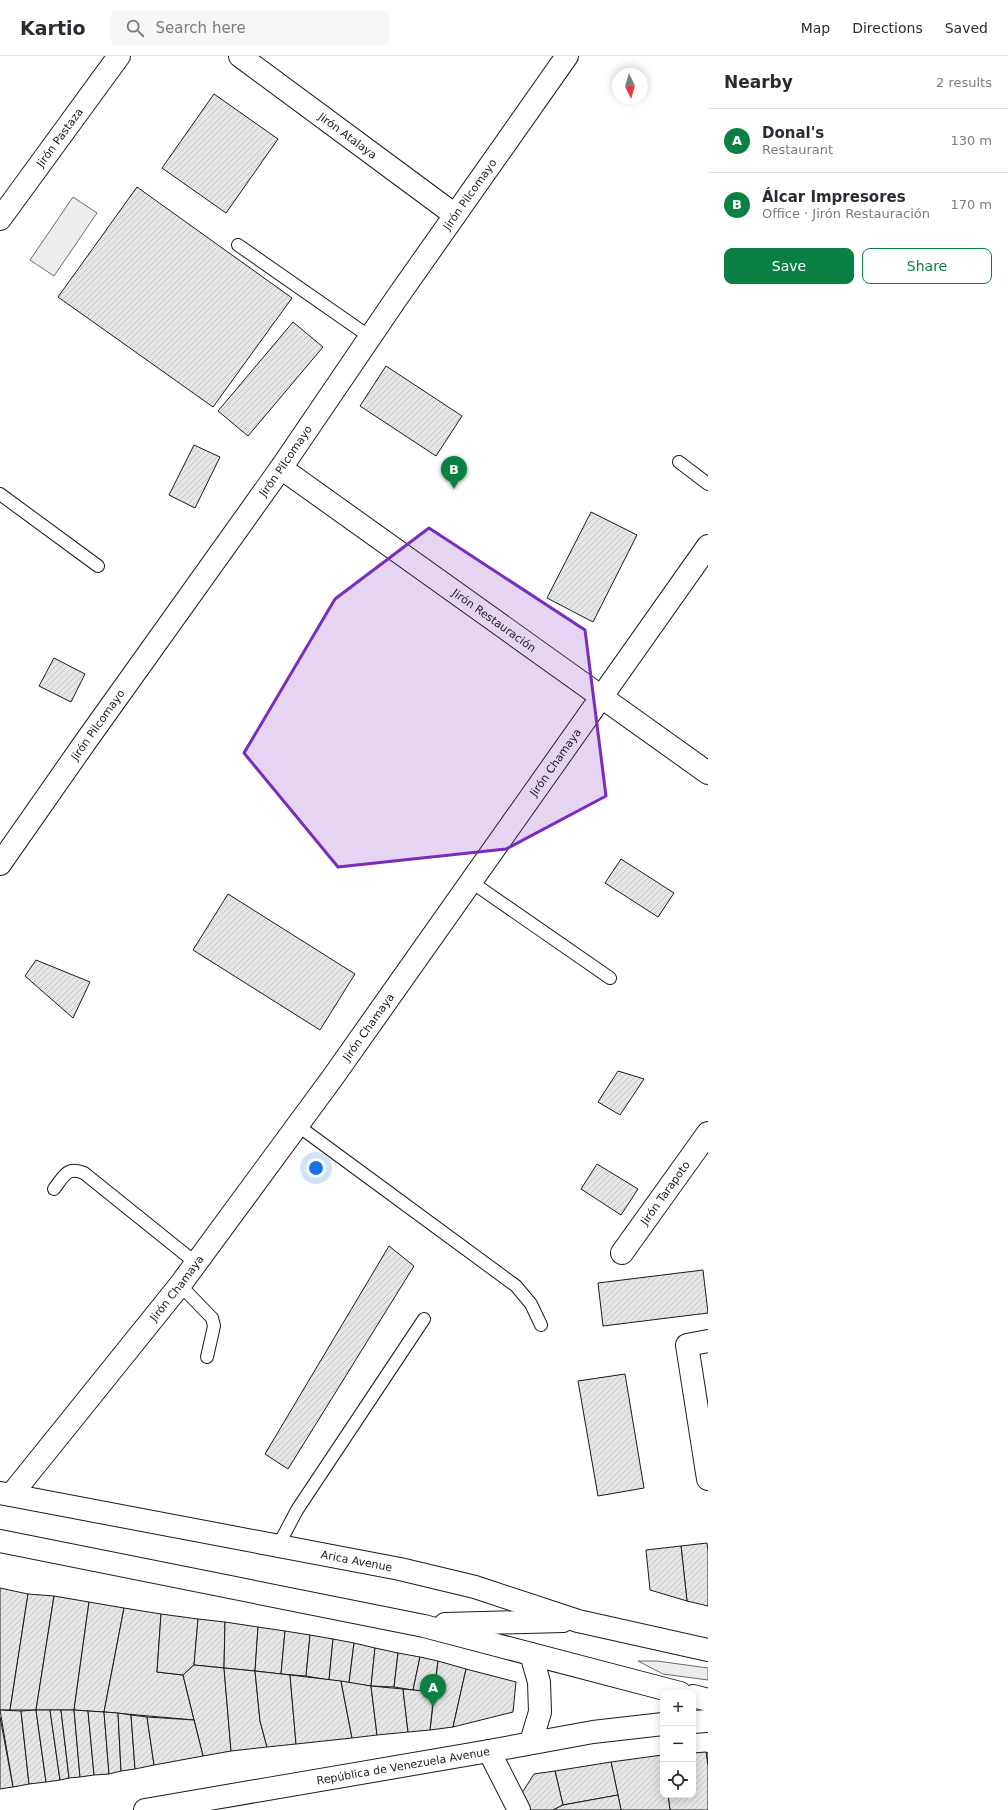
<!DOCTYPE html>
<meta charset="utf-8">
<style>
body{margin:0;font-family:"DejaVu Sans",sans-serif;background:#f7f7f7;color:#2b2b33}
.controls{position:absolute;right:12px;bottom:12px;display:grid;overflow:hidden;border-radius:8px;box-shadow:0 2px 10px #0003}
.controls button{width:36px;height:36px;display:grid;place-items:center;padding:0;border:0;border-bottom:1px solid #e1e1e2;background:#fff;color:#2b2b33;font:20px sans-serif}
.compass{position:absolute;left:612px;top:12px;width:36px;height:36px;border-radius:50%;background:#fff;box-shadow:0 2px 10px #0003;rotate:175deg}
.you{position:absolute;left:316px;top:1112px;width:14px;height:14px;margin:-10px;border:3px solid #fff;border-radius:50%;background:#1a73e8;box-shadow:0 0 0 6px #1a73e833}
.badge{display:grid;place-items:center;width:26px;height:26px;border-radius:50%;background:#0b8043;color:#fff;font-size:13px;font-weight:700}
.pin{position:absolute;translate:-50% -33px;filter:drop-shadow(0 1px 2px #0008)}
.pin::after{content:'';position:absolute;top:21px;width:14px;height:12px;background:inherit;clip-path:polygon(0 0,100% 0,50% 100%)}
.list{margin:0;padding:0;list-style:none}
h2{display:flex;justify-content:space-between;align-items:center;height:52px;margin:0;padding:0 16px;font-size:17px}
h2 small{font-size:13px;font-weight:400;color:#7c7c81}
.list li{display:grid;grid-template-columns:26px 1fr auto;gap:12px;align-items:center;box-sizing:border-box;height:64px;padding:0 16px;border-top:1px solid #e1e1e2}
.list b{display:block;font-size:15px;white-space:nowrap}
.list p{margin:0;font-size:13px;white-space:nowrap;color:#7c7c81}
.list em{font-size:13px;font-style:normal;color:#7c7c81}
.actions{display:flex;gap:8px;padding:12px 16px}
.actions a{flex:1;padding:9px 0;border:1px solid #0b8043;border-radius:8px;text-align:center;font-size:14px;color:#0b8043}
.actions .main{background:#0b8043;color:#fff}
.icon{flex:none;width:22px;height:22px;fill:none;stroke:currentColor;stroke-width:2;stroke-linecap:round;stroke-linejoin:round}
.map{position:relative;flex:none;width:708px;height:1754px;overflow:hidden}
header{display:flex;align-items:center;gap:24px;box-sizing:border-box;height:56px;padding:0 20px;background:#fff;border-bottom:1px solid #e1e1e2}
header strong{font-size:19px}
nav{display:flex;gap:22px;margin-inline-start:auto;font-size:14px}
.search{width:280px;height:36px;background:#f7f7f7;display:flex;align-items:center;gap:10px;box-sizing:border-box;padding:0 14px;border-radius:8px;color:#7c7c81;font-size:15px}
main{display:flex}
aside{flex:1;background:#fff}
.map>svg:first-child{display:block}
.built{fill:#ededed;stroke:#6a6a6a}
.building{fill:url(#building-hatch);stroke:#1a1a1a}
.lines{fill:none;stroke-linecap:round;stroke-linejoin:round}
.lane-casing{stroke:#1a1a1a;stroke-width:14}
.street-casing{stroke:#1a1a1a;stroke-width:24}
.secondary-casing{stroke:#1a1a1a;stroke-width:24}
.primary-casing{stroke:#1a1a1a;stroke-width:24}
.lane{stroke:#fff;stroke-width:12}
.street{stroke:#fff;stroke-width:22}
.secondary{stroke:#fff;stroke-width:22}
.primary{stroke:#fff;stroke-width:22}
.marked{fill:#7b2cbf;fill-opacity:0.2;stroke:#7b2cbf;stroke-width:3;stroke-linejoin:round}
.labels{text-anchor:middle;stroke-width:3;stroke-linejoin:round;paint-order:stroke}
.street-label{font-size:11px;fill:#1a1a1a;stroke:#fff}
</style>
<header>
<strong>Kartio</strong>
<div class="search"><svg class="icon" aria-label="search" viewBox="0 0 24 24"><circle cx="10" cy="10" r="6"/><path d="M15 15l6 6"/></svg>Search here</div>
<nav><a>Map</a><a>Directions</a><a>Saved</a></nav>
</header>
<main>
<div class="map">
<svg width="708" height="1754" viewBox="0 0 708 1754">
<defs>
<pattern id="building-hatch" width="6" height="6" patternUnits="userSpaceOnUse"><rect width="6" height="6" fill="#e6e6e6"/><path d="M-1 1l2-2M0 6l6-6M5 7l2-2" fill="none" stroke="#c5c5c5"/></pattern>
</defs>
<rect width="100%" height="100%" fill="#fff"/>
<g class="built">
<path d="M73 141 97 157 54 220 30 204Z"/>
<path d="M638 1605H657L708 1612V1624L663 1618Z"/>
</g>
<g class="building">
<path d="M214 38 278 83 226 157 162 112Z"/>
<path d="M137 131 292 242 213 351 58 241Z"/>
<path d="M293 266 323 291 248 380 218 355Z"/>
<path d="M386 310 462 360 436 400 360 350Z"/>
<path d="M194 389 220 401 195 452 169 439Z"/>
<path d="M591 456 637 479 593 566 547 542Z"/>
<path d="M54 602 85 618 71 646 39 630Z"/>
<path d="M621 803 674 837 658 861 605 827Z"/>
<path d="M228 838 355 918 320 974 193 894Z"/>
<path d="M36 904 90 926 73 962 25 920Z"/>
<path d="M618 1015 644 1023 620 1059 598 1046Z"/>
<path d="M597 1108 638 1133 621 1159 581 1133Z"/>
<path d="M389 1190 414 1210 288 1413 265 1398Z"/>
<path d="M703 1214 708 1257 603 1270 598 1227Z"/>
<path d="M625 1318 644 1432 598 1440 578 1325Z"/>
<path d="M707 1487 708 1495V1550L687 1545 681 1490Z"/>
<path d="M681 1490 687 1545 650 1534 646 1494Z"/>
<path d="M0 1532 28 1538 10 1654H0Z"/>
<path d="M28 1538 54 1540 36 1654H10Z"/>
<path d="M54 1540 89 1546 74 1654H36Z"/>
<path d="M89 1546 124 1552 104 1656 74 1654Z"/>
<path d="M124 1552 161 1558 157 1616 183 1619 194 1664 104 1656Z"/>
<path d="M161 1558 198 1563 194 1609 183 1619 157 1616Z"/>
<path d="M198 1563 225 1566 224 1612 194 1609Z"/>
<path d="M225 1566 258 1571 255 1615 224 1612Z"/>
<path d="M258 1571 285 1575 281 1618 255 1615Z"/>
<path d="M285 1575 310 1579 306 1620 281 1618Z"/>
<path d="M310 1579 333 1583 329 1624 306 1620Z"/>
<path d="M333 1583 354 1587 349 1627 329 1624Z"/>
<path d="M354 1587 375 1592 371 1630 349 1627Z"/>
<path d="M375 1592 398 1597 394 1631 371 1630Z"/>
<path d="M398 1597 420 1601 413 1634 394 1631Z"/>
<path d="M420 1601 438 1605 434 1636 413 1634Z"/>
<path d="M438 1605 466 1613 453 1671 430 1674Z"/>
<path d="M194 1609 224 1612 231 1695 203 1700 183 1619Z"/>
<path d="M224 1612 255 1615 260 1665 267 1691 231 1695Z"/>
<path d="M466 1613 516 1626 513 1656 453 1671Z"/>
<path d="M255 1615 290 1619 296 1688 267 1691 260 1665Z"/>
<path d="M290 1619 341 1625 352 1682 296 1688Z"/>
<path d="M341 1625 371 1630 377 1679 352 1682Z"/>
<path d="M371 1630 403 1633 408 1676 377 1679Z"/>
<path d="M403 1633 434 1636 430 1674 408 1676Z"/>
<path d="M0 1654 21 1655 29 1728 13 1731Z"/>
<path d="M36 1654 46 1726 29 1728 21 1655Z"/>
<path d="M36 1654H50L60 1724 46 1726Z"/>
<path d="M50 1654H61L69 1722 60 1724Z"/>
<path d="M61 1654H74L80 1721 69 1722Z"/>
<path d="M74 1654 88 1655 94 1719 80 1721Z"/>
<path d="M88 1655 104 1656 109 1718 94 1719Z"/>
<path d="M104 1656 118 1657 121 1715 109 1718Z"/>
<path d="M118 1657 131 1659 135 1713 121 1715Z"/>
<path d="M131 1659 147 1661 154 1709 135 1713Z"/>
<path d="M0 1661 13 1731 0 1733Z"/>
<path d="M147 1661 194 1664 203 1700 154 1709Z"/>
<path d="M706 1696 708 1697V1710Z"/>
<path d="M706 1696 708 1710V1754H670L668 1739H693V1697Z"/>
<path d="M662 1699 663 1739H668L670 1754H621L611 1706Z"/>
<path d="M611 1706 618 1739 563 1749 555 1715Z"/>
<path d="M555 1715 563 1749 553 1754H530L522 1737 534 1718Z"/>
<path d="M618 1739 621 1754H553L563 1749Z"/>
</g>
<g class="lines">
<defs>
<g id="lane">
<path d="M238 189 370 281"/>
<path d="M679 406 708 428"/>
<path d="M0 438 98 510"/>
<path d="M470 825 610 922"/>
<path d="M297 1069 516 1230 531 1248 541 1269"/>
<path d="M54 1133C64 1120 67 1110 84 1117L196 1207"/>
<path d="M180 1229 212 1262 214 1270 207 1301"/>
<path d="M278 1490 297 1454 424 1263"/>
</g>
<g id="street">
<path id="s1" d="M240 0 455 159"/>
<path id="s2" d="M0 163 119 0"/>
<path id="s3" d="M281 412 708 717"/>
<path id="s4" d="M0 808 86 685 281 412 396 243 567 0"/>
<path id="s5" d="M622 1197 708 1077"/>
<path d="M708 1285 687 1289 708 1423"/>
<path id="s6" d="M11 1439 180 1229 333 1021 708 490"/>
<path d="M489 1695 519 1754"/>
</g>
<g id="secondary">
<path d="M693 1666 708 1665"/>
<path id="s7" d="M145 1754 489 1695 593 1676 663 1668"/>
</g>
<g id="primary">
<path id="s8" d="M0 1437 400 1513 475 1531 578 1565 708 1594"/>
<path d="M0 1485 424 1570 680 1637"/>
<path d="M445 1568 563 1565"/>
<path d="M693 1640 708 1644"/>
<path d="M531 1686 540 1656 539 1626 531 1598"/>
</g>
</defs>
<use href="#lane" class="lane-casing"/>
<use href="#street" class="street-casing"/>
<use href="#secondary" class="secondary-casing"/>
<use href="#primary" class="primary-casing"/>
<use href="#lane" class="lane"/>
<use href="#street" class="street"/>
<use href="#secondary" class="secondary"/>
<use href="#primary" class="primary"/>
</g>
<path class="marked" d="M429 472 585 574 606 740 506 793 338 811 244 697 335 543Z"/>
<g class="labels">
<g class="street-label">
<text dy="4" stroke="none"><textPath href="#s1" startOffset="134">Jirón Atalaya</textPath></text>
<text dy="4" stroke="none"><textPath href="#s2" startOffset="101">Jirón Pastaza</textPath></text>
<text dy="4" stroke="none"><textPath href="#s4" startOffset="818">Jirón Pilcomayo</textPath></text>
<text dy="4" stroke="none"><textPath href="#s4" startOffset="494">Jirón Pilcomayo</textPath></text>
<text dy="4" stroke="none"><textPath href="#s3" startOffset="262">Jirón Restauración</textPath></text>
<text dy="4" stroke="none"><textPath href="#s4" startOffset="170">Jirón Pilcomayo</textPath></text>
<text dy="4" stroke="none"><textPath href="#s6" startOffset="913">Jirón Chamaya</textPath></text>
<text dy="4" stroke="none"><textPath href="#s6" startOffset="589">Jirón Chamaya</textPath></text>
<text dy="4" stroke="none"><textPath href="#s5" startOffset="74">Jirón Tarapoto</textPath></text>
<text dy="4" stroke="none"><textPath href="#s6" startOffset="265">Jirón Chamaya</textPath></text>
<text dy="4" stroke="none"><textPath href="#s8" startOffset="363">Arica Avenue</textPath></text>
<text dy="4" stroke="none"><textPath href="#s7" startOffset="262">República de Venezuela Avenue</textPath></text>
</g>
</g>
</svg>
<div class="controls">
<button>+</button>
<button>−</button>
<button><svg class="icon" aria-label="locate" viewBox="0 0 24 24"><circle cx="12" cy="12" r="6"/><path d="M12 2v4M12 18v4M2 12h4M18 12h4"/></svg></button>
</div>
<svg class="compass" viewBox="-18 -18 36 36"><path d="M0-13l5 13h-10z" fill="#e53935"/><path d="M0 13l5-13h-10z" fill="#7c7c81"/></svg>
<div class="you"></div>
<div class="pin badge" style="left:433px;top:1651px">A</div>
<div class="pin badge" style="left:454px;top:433px">B</div>
</div>
<aside>
<h2>Nearby<small>2 results</small></h2>
<ul class="list">
<li><span class="badge">A</span><div><b>Donal's</b><p>Restaurant</p></div><em>130 m</em></li>
<li><span class="badge">B</span><div><b>Álcar Impresores</b><p>Office · Jirón Restauración</p></div><em>170 m</em></li>
</ul>
<div class="actions"><a class="main">Save</a><a>Share</a></div>
</aside>
</main>
